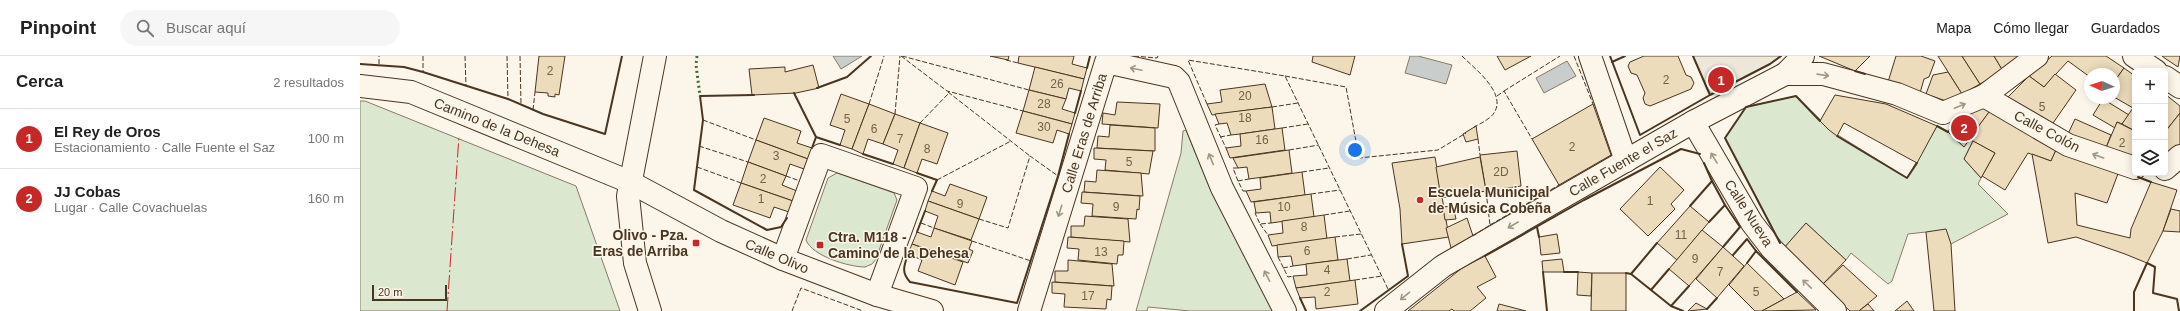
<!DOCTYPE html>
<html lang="es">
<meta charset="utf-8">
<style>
body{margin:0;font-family:Arial,sans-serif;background:#f6f6f6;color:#222}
.controls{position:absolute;right:12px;top:12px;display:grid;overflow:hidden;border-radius:6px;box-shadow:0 2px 10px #0003}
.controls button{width:36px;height:36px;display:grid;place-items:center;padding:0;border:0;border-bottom:1px solid #e0e0e0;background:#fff;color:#222;font:20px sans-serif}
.compass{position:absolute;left:1724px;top:12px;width:36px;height:36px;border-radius:50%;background:#fff;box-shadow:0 2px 10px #0003;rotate:273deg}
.scale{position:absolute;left:12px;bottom:10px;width:75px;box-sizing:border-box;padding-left:4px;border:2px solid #4a3520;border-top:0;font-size:11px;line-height:14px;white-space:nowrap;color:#4a3520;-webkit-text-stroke:3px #fbf6e9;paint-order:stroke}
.you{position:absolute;left:995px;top:94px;width:14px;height:14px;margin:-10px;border:3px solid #fff;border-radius:50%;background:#1a73e8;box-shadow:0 0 0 6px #1a73e833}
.badge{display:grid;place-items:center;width:26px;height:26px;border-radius:50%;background:#c62828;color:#fff;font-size:13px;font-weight:700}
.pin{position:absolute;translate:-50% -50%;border:2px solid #fff;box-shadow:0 1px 4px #0006}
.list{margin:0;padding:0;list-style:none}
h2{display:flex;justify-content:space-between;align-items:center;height:52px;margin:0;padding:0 16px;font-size:17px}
h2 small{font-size:13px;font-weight:400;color:#767676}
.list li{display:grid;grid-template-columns:26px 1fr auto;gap:12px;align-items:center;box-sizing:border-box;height:60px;padding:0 16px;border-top:1px solid #e0e0e0}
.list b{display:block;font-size:15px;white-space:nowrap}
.list p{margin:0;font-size:13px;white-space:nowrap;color:#767676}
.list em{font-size:13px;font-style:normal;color:#767676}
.icon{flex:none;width:22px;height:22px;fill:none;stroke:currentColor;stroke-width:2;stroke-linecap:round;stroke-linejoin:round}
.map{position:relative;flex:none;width:1820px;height:255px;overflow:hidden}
header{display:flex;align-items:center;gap:24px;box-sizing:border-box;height:56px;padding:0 20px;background:#fff;border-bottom:1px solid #e0e0e0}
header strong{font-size:19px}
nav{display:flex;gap:22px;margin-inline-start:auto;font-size:14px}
.search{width:280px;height:36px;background:#f6f6f6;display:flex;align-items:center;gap:10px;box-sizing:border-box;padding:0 14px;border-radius:22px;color:#767676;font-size:15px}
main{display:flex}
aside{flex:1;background:#fff}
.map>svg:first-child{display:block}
.green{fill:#dce7d0;stroke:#887966}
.parking{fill:#ede7d9;stroke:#887966}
.water{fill:#c9cecd;stroke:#887966}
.building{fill:#ecdcbc;stroke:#4a3520}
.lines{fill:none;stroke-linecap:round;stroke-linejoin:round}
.street-casing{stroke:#4a3520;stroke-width:24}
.secondary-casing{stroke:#4a3520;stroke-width:24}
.street{stroke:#fbf6e9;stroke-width:22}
.secondary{stroke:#fbf6e9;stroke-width:22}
.hedge{stroke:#436837;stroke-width:3;stroke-dasharray:2 3;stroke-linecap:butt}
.fence{stroke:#4a3520;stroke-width:1;stroke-dasharray:5 2;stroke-linecap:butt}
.wall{stroke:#4a3520;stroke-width:2}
.power{stroke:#c62828;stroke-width:1;stroke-dasharray:14 3 2 3;stroke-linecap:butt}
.oneway{stroke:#a29684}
.poi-dot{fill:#c62828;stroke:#fbf6e9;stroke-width:1.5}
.labels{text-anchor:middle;stroke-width:3;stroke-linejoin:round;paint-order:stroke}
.number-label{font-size:12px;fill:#725f47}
.street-label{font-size:14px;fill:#4a3520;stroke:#fbf6e9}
.poi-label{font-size:14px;font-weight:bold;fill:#4a3520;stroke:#fbf6e9;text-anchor:start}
</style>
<header>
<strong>Pinpoint</strong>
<div class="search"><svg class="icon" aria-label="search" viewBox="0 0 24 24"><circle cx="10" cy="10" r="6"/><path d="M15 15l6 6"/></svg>Buscar aquí</div>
<nav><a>Mapa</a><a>Cómo llegar</a><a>Guardados</a></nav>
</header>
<main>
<aside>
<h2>Cerca<small>2 resultados</small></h2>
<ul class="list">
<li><span class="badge">1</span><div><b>El Rey de Oros</b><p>Estacionamiento · Calle Fuente el Saz</p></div><em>100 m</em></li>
<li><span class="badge">2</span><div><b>JJ Cobas</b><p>Lugar · Calle Covachuelas</p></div><em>160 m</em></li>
</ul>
</aside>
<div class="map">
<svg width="1820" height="255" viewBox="0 0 1820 255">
<rect width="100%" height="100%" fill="#fbf6e9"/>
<g class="green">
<path d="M1436 40 1473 76 1547 122 1577 70 1588 76 1604 91 1609 83 1613 85 1604 103 1621 122 1618 128 1648 158 1591 188 1566 176 1548 178 1532 225 1528 228 1491 197 1486 204 1446 167 1423 193 1365 82 1386 51Z"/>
<path d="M0 45H5L216 130 260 255H0Z"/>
<path d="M826 74 850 133 914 255H830L788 251 787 255H776L821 97 823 75Z"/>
<path d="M477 117 534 137 537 144 516 203 512 208 505 211C489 211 452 200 446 184L468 122Z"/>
</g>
<path class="parking" d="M1333 0H1421L1410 8 1350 39Z"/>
<g class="water">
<path d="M473 0H502L481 13Z"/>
<path d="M1050 0H1058L1092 9 1086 28 1045 17Z"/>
<path d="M1207 5 1216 20 1184 37 1176 22Z"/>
</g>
<g class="building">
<path d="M179 0H205L199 39 195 38V41L188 40V37L175 36Z"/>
<path d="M630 0H649L648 4Z"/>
<path d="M659 0H714L712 8 727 12 724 23 658 7Z"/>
<path d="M953 0H995L990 19 952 6Z"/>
<path d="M1137 0H1171L1145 14Z"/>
<path d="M1284 0H1318L1326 19 1331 21 1334 27 1331 33 1290 50 1285 48 1283 42 1285 37 1277 19 1271 17 1268 10 1270 6Z"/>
<path d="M1459 0H1510L1495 15Z"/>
<path d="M1536 0H1561L1575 5 1569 21 1564 23 1560 37 1528 26Z"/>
<path d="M1578 0H1602L1620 28 1602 38Z"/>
<path d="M1602 0H1634L1643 15 1620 28Z"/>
<path d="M1634 0H1665L1643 15Z"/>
<path d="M1692 0H1746L1764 12 1754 26V18H1730V21L1708 5 1684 31 1669 20Z"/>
<path d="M1802 0H1820L1818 11 1806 3Z"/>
<path d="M453 9 459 32 436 37 392 39 389 13 425 11V16Z"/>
<path d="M675 11 724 23 721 35 709 32 706 43 669 34Z"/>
<path d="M1764 12 1775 20V49L1773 52 1754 41V26Z"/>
<path d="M1588 16 1602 38 1589 46 1566 38 1573 19Z"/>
<path d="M1695 18 1716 34 1691 70 1647 42 1669 20 1684 31Z"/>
<path d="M905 28 912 51 852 59 847 48 862 46 860 34Z"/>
<path d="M669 34 706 43 702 53 715 57 712 68 663 55Z"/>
<path d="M481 38 509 48 492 93 480 89 485 74 470 69Z"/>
<path d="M1805 38 1820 50V57L1805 76Z"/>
<path d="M1475 39 1526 48 1577 70 1557 107 1484 67 1477 80 1469 74 1460 65Z"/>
<path d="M1743 43 1769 59 1762 68 1757 66 1755 72 1733 59Z"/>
<path d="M757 46 800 48 798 72 742 68 743 57 755 59Z"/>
<path d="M509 48 535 58 523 88 508 83 503 98 492 93Z"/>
<path d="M1233 48 1251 99 1199 129 1172 83Z"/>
<path d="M1625 49 1632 52 1604 91 1588 76 1593 67Z"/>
<path d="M1775 49V75L1762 68Z"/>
<path d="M912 51 915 73 880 78 871 79 867 67 859 68 855 58Z"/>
<path d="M1632 52 1696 94 1691 105 1668 97 1645 134 1622 120 1635 97 1609 83Z"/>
<path d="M663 55 712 68 709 78 697 74 693 87 656 77Z"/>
<path d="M1820 57V93L1805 103V76Z"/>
<path d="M535 58 560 67 544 112 533 108 538 94 523 88Z"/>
<path d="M404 62 441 75 437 87 452 92 448 103 396 84Z"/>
<path d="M1715 63 1751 79 1745 94 1708 78Z"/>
<path d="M1757 66 1775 75V106L1745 94Z"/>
<path d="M560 67 588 77 577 108 562 103 557 117 544 112Z"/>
<path d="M750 69 795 72V95L737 92 738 80 749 81Z"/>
<path d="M1116 70 1118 83 1106 86 1103 78Z"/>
<path d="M922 72 925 94 870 102 866 92 881 90 880 78Z"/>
<path d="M396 84 448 103 444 113 430 108 426 120 388 106Z"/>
<path d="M1613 85 1635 97 1621 122 1604 103Z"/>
<path d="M734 92 793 95 789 118 745 114 746 104 734 103Z"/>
<path d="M929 94 932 117 918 119 889 123 887 111 878 112 873 102Z"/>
<path d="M1696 94 1759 115 1747 147 1715 137 1717 169 1770 182 1771 173 1791 126 1817 134 1803 175 1787 207 1765 198 1716 181 1688 187 1672 98 1691 105Z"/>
<path d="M1157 95 1161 130 1126 135 1120 99Z"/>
<path d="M1075 101 1089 181 1042 188 1040 153 1032 107Z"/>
<path d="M1120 101 1126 135 1081 142 1076 111Z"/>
<path d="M388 106 426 120 422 129 437 135 433 145 381 127Z"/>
<path d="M1300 111 1324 134 1311 148 1315 153 1288 180 1260 153Z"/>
<path d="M737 114 781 117 783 140 724 136 725 125 736 126Z"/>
<path d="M942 116 945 139 891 146 886 135 901 133 900 122Z"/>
<path d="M381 127 433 145 429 156 414 151 410 162 373 149Z"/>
<path d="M590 128 627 141 619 163 568 145 572 135 585 140Z"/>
<path d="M722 136 780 140 779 154 777 153 776 163 732 160 733 148 721 147Z"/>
<path d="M951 138 954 161 911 167 910 156 896 157 894 146Z"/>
<path d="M568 145 619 163 611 184 574 172 578 160 565 155Z"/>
<path d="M1093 150 1096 163 1085 164 1083 151Z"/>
<path d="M1330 150 1349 166 1317 204 1297 187Z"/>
<path d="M1811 153 1820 155V176L1803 175Z"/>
<path d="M964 159 967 183 912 190 908 179 923 177 922 165Z"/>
<path d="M725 160 768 163 770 186 711 181V170H724Z"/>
<path d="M1107 162 1113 180 1091 192 1086 172Z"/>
<path d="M1446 167 1486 204 1462 229 1423 193Z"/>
<path d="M574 172 612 185 609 193 613 195 608 207 552 188 557 176 571 181Z"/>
<path d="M1586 173 1591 188 1595 255H1574L1566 176Z"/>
<path d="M1342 174 1363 191 1329 230 1309 213Z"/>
<path d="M1197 178 1200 197 1181 199 1179 181Z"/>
<path d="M708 181 764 185 763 199H758L757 208 718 204 719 193 707 192Z"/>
<path d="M975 181 978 204 933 210 931 200 918 201 917 189Z"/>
<path d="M552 188 603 206 595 229 558 215 562 204 548 198Z"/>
<path d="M1363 191 1384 210 1357 242 1336 223Z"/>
<path d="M1125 200 1136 221 1117 231 1126 242 1110 255H1094L1092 253 1089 255H1048L1102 212Z"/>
<path d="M987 203 990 225 936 232 933 220 947 219 946 208Z"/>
<path d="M1202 203 1204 216H1183L1182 205Z"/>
<path d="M708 204 752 208 754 230 695 226V215H708Z"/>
<path d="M1387 207 1424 243 1402 255H1395L1369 229Z"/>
<path d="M1483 209 1517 240 1499 255H1490L1462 229Z"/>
<path d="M1218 216 1232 217 1231 240 1217 239Z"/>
<path d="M1232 217H1266V255H1231Z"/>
<path d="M995 224 998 248 956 253 955 241 940 242 936 232Z"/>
<path d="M692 226 752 230 751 244 747 243 746 253 704 251 705 238 692 237Z"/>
<path d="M1437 236 1456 254 1402 255 1424 243Z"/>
<path d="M1547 245 1554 255H1535Z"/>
<path d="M1336 247 1347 253 1328 255Z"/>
<path d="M1139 248 1166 255H1137Z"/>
<path d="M1508 248 1514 255H1499Z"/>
</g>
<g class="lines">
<defs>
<g id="street">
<path d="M1230 0 1266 105"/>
<path d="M1774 0 1796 15"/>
<path d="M1425 18H1463L1537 38 1583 57 1624 40 1677 0"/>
<path d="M1805 21 1820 31"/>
<path d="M0 30 51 36 270 126 361 175 423 203 517 239 572 255"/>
<path d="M1624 40 1708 89 1775 112"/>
<path d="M1333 66 1392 167 1412 193 1475 255"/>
<path d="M1805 113 1820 100"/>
<path d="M423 203 461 99 556 132 517 239"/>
<path d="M669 255 746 6 814 21 819 26 862 132 925 255"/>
<path d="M1026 255 1083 210 1333 66 1425 18 1443 0"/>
</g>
<path id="secondary" d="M290 255 275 207 268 140 295 0"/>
</defs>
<use href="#street" class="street-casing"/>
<use href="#secondary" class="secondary-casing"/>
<use href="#street" class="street"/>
<use href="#secondary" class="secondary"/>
<path class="hedge" d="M337 0 336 9 340 40"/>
<g class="fence">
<path d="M63 0V16"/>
<path d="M105 0 106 30"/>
<path d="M147 0 148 43"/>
<path d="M160 0 161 48"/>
<path d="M541 0 587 35 663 55"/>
<path d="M542 0 669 34"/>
<path d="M774 0 797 2 798 0"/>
<path d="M1102 0C1115 13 1147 37 1134 57 1130 63 1120 68 1114 71"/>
<path d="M1214 0 1233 48"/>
<path d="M646 4 658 7"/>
<path d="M19 8V0"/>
<path d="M925 20 986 31 999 102 1078 94 1106 77"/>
<path d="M1144 35 1200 0"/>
<path d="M588 36 670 100"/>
<path d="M1137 40 1144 35 1172 83"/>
<path d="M509 48 524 0"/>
<path d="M847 48 828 4 925 20 1028 233"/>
<path d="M912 51 938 47"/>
<path d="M173 54 175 36"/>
<path d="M535 58 540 0"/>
<path d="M343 64 396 84"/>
<path d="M560 67 589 37"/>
<path d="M859 68 855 69 866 92"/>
<path d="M922 72 948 68"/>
<path d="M860 81 871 79"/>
<path d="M1118 83 1120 99"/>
<path d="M339 90 388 106"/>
<path d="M929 94 959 89"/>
<path d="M337 111 381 127"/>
<path d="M878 112H873L878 125"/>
<path d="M942 116 969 112"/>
<path d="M426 120 440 125"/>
<path d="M577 124 651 85"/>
<path d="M886 135H883L878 125 889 123"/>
<path d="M951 138 980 134"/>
<path d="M896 157H895L900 168 911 167"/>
<path d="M964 159 990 155"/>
<path d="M619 163 648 172 670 100 698 120"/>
<path d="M561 167 574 172"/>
<path d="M900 168 908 179"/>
<path d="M1130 169 1199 129"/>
<path d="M1113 180 1130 169 1126 135"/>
<path d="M975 181 1001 178"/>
<path d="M612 185 671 205"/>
<path d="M918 201 928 221 933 220"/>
<path d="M987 203 1011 199"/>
<path d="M923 212 933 210"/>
<path d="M995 224 1022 220"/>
<path d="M432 255 441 232 503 255"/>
</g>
<g class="wall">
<path d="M1250 0 1280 79 1350 39 1333 0"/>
<path d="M1252 6 1265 0"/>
<path d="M0 8 44 11 63 16 148 43 183 58 245 78 262 0"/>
<path d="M727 12 730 0"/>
<path d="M1495 15 1505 18"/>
<path d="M457 32 487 21 511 0"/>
<path d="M434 37 456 81 452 92"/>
<path d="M394 39 340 40 343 64 334 134 407 174 421 171 427 162"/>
<path d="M1350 39 1410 8 1421 0"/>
<path d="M715 57 721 35"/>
<path d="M1577 70 1588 76"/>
<path d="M1477 80 1547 122 1557 107"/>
<path d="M456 81 480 89"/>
<path d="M503 98 533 108"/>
<path d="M1344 107 1352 125"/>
<path d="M557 117 577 124 572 135"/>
<path d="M1778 121 1791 126"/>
<path d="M1330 150 1352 125 1365 149"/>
<path d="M1349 166 1365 149 1380 171 1363 191"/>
<path d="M1177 171 1179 181"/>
<path d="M557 176 565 155"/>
<path d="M1420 187 1365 82 1386 51 1436 40 1460 65"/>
<path d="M548 198C544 210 541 216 550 226L657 247 698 120 709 78"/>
<path d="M1373 199 1387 183 1396 195"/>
<path d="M1125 200 1224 144 1321 93 1340 98"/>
<path d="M1387 207 1396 195 1437 236"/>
<path d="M1183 216 1187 255"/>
<path d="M1204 216H1218"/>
<path d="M1266 217 1271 218 1311 250 1323 255"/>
<path d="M1271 218 1297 187"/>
<path d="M1291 234 1309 213"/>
<path d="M940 242 946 255"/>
<path d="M1311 250 1329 230"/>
<path d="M1347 253 1357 242"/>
<path d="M1000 255 1048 220 1042 188"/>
<path d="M1774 255V236L1787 207 1795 211 1793 237 1817 243 1819 255"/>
</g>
<path class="power" d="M87 255 99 80"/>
</g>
<defs><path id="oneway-shaft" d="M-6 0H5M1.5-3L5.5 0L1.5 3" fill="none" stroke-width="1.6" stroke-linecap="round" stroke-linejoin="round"/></defs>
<g class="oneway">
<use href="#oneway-shaft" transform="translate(776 13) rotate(-168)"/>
<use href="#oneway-shaft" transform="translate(1463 19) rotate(8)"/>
<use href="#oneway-shaft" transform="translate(1600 50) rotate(-23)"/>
<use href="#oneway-shaft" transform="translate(1738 100) rotate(-160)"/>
<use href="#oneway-shaft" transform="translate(1354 102) rotate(-121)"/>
<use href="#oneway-shaft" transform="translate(851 103) rotate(-112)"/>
<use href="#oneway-shaft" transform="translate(700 155) rotate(107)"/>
<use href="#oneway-shaft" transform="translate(1153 169) rotate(150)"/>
<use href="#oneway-shaft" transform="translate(907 220) rotate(-117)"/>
<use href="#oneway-shaft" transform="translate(1447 228) rotate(-136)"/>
<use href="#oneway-shaft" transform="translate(1045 240) rotate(141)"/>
</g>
<g class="poi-dot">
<circle cx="1060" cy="144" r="4"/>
<rect x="332" y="183" width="8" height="8" rx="2"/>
<rect x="456" y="185" width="8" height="8" rx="2"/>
</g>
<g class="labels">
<g class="number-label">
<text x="190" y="19">2</text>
<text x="1306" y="28">2</text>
<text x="697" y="32">26</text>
<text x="885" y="44">20</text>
<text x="684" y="52">28</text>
<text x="1682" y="55">5</text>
<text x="885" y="66">18</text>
<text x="487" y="67">5</text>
<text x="684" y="75">30</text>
<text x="514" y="77">6</text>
<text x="540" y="87">7</text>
<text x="902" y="88">16</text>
<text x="1762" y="91">2</text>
<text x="1212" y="95">2</text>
<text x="567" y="97">8</text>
<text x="416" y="104">3</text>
<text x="769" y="110">5</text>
<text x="1141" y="120">2D</text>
<text x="403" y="127">2</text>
<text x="401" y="147">1</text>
<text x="1290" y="149">1</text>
<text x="600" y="152">9</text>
<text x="756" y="155">9</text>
<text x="924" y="155">10</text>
<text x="944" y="175">8</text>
<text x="1321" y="183">11</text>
<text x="947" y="199">6</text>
<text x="741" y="200">13</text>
<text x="1335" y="207">9</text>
<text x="967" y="218">4</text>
<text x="1360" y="220">7</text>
<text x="967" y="240">2</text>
<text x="1396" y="240">5</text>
<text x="728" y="244">17</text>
</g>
<g class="street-label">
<text transform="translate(137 71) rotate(22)" y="5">Camino de la Dehesa</text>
<text transform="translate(1687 75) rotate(28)" y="5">Calle Colón</text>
<text transform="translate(724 77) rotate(-73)" y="5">Calle Eras de Arriba</text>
<text transform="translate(1263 106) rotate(-30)" y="5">Calle Fuente el Saz</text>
<text transform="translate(1389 157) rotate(57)" y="5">Calle Nueva</text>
<text transform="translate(417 200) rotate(23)" y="5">Calle Olivo</text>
</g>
<g class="poi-label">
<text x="1068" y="141">Escuela Municipal<tspan x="1068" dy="16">de Música Cobeña</tspan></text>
<text x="328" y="184" text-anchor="end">Olivo - Pza.<tspan x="328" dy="16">Eras de Arriba</tspan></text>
<text x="468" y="186">Ctra. M118 -<tspan x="468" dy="16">Camino de la Dehesa</tspan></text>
</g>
</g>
</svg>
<div class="controls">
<button>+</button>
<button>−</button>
<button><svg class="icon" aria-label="layers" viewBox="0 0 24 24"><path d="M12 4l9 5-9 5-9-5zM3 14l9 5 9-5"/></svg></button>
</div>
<svg class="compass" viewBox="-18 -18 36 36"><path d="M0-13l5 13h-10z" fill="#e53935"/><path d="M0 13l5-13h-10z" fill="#767676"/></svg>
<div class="scale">20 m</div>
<div class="you"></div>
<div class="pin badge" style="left:1361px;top:24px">1</div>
<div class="pin badge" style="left:1604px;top:72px">2</div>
</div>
</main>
